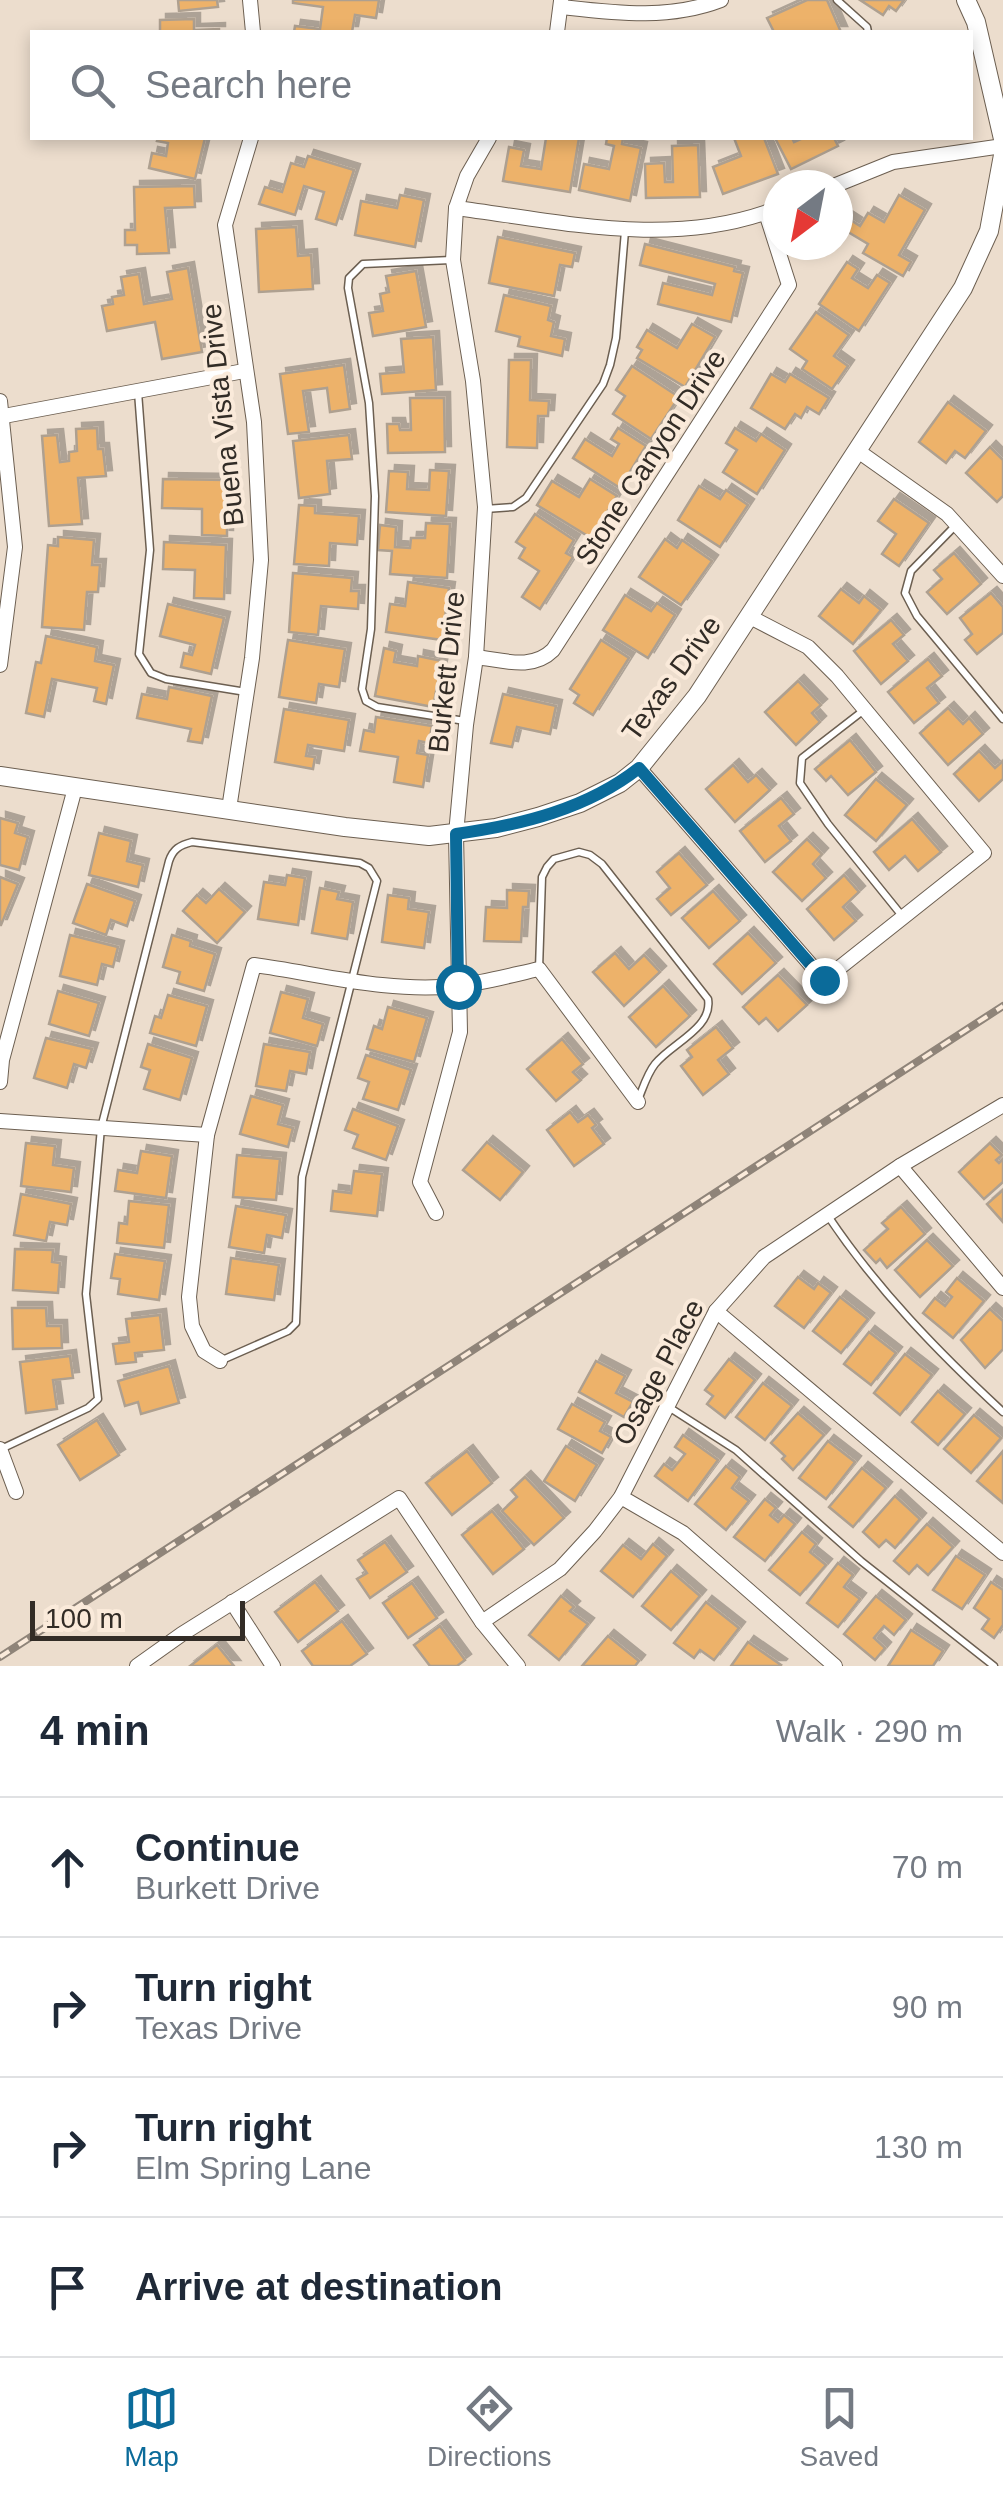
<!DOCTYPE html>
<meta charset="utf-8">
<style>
body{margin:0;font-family:Helvetica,sans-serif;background:#f6f6f7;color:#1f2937}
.compass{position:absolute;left:763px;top:170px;width:90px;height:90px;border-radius:50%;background:#fff;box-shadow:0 5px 15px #0003;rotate:212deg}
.scale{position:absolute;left:30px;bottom:25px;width:215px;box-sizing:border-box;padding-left:10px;border:5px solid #322c26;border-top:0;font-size:28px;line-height:35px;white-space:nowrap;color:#322c26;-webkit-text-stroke:8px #faeada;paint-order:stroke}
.stop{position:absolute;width:30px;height:30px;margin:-22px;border:8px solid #0b6b9a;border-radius:50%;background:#fff}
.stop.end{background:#0b6b9a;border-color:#fff;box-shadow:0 2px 10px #0008}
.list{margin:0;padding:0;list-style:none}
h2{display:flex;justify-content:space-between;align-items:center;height:130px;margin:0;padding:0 40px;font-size:42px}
h2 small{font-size:32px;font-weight:400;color:#747a83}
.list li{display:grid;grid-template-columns:65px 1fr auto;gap:30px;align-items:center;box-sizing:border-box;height:140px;padding:0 40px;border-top:2px solid #e0e1e3}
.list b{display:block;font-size:38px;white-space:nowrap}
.list p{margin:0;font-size:32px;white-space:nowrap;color:#747a83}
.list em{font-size:32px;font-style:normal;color:#747a83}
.icon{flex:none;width:55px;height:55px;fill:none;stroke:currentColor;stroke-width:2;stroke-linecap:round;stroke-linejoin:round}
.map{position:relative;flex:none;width:1003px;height:1666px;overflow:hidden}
.search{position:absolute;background:#fff;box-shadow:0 5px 15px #0003;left:30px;right:30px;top:30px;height:110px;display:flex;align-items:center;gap:25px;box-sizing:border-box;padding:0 35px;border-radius:0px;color:#747a83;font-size:38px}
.sheet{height:690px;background:#fff}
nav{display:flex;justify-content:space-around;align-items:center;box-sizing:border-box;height:140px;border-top:2px solid #e0e1e3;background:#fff;font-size:28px;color:#747a83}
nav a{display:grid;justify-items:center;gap:5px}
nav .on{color:#0b6b9a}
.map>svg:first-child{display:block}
.building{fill:#edb26a;stroke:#aea090;stroke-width:2.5;filter:url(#shadow)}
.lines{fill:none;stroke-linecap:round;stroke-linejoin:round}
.lane-casing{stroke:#6c5f51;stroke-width:9}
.street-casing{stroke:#6c5f51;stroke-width:16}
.secondary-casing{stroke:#6c5f51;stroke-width:20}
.lane{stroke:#fff;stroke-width:6}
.street{stroke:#fff;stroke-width:14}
.secondary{stroke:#fff;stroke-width:18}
.rail-casing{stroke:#8f8479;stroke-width:8}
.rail{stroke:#faeada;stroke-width:4;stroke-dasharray:11;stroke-linecap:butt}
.route{stroke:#0b6b9a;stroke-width:12}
.labels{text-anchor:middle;stroke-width:8;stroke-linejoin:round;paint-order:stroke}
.street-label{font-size:28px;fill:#322c26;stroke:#faeada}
</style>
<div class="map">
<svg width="1003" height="1666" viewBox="0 0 1003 1666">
<defs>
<filter id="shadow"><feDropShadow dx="6" dy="-6" stdDeviation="0" flood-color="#0004"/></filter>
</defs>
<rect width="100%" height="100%" fill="#ecddcd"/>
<g class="building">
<path d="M178 0H217L218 7 179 11Z"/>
<path d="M293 0H379L376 18 355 15 352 32H294L295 26 320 29 323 7 293 3Z"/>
<path d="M807 0H827L841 32H774L767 18Z"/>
<path d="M860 0H904L896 11 889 6 883 15Z"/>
<path d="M194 19V30L219 29V32H160V20Z"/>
<path d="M158 138H205L195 179 149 168 152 153 166 156 168 143 157 141Z"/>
<path d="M546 138H579L570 192 503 181 509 147 524 150 521 166 541 169Z"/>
<path d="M607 138H623L622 144 641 148 630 201 579 190 584 164 609 169 614 146 606 144Z"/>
<path d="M734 138H764L778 174 723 194 713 167 741 156Z"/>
<path d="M775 138H792L794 142 803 138H834L838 146 791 169Z"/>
<path d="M698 145 700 197 646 198 645 164 664 163 665 182H673L672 146Z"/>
<path d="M308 156 354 170 336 225 316 219 324 192 304 186 295 215 259 204 265 187 282 192 291 163 304 167Z"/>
<path d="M194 186 195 207 165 208 169 253 137 254V245H125V230H135L134 187Z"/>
<path d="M400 195 424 200 415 247 355 235 361 201 397 208Z"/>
<path d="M899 195 925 210 899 255 911 262 903 276 863 253 868 244 838 226 843 215 860 226 868 213 884 222Z"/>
<path d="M296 227 298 256 311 255 313 289 259 292 256 229Z"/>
<path d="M498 237 575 253 572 267 560 265 554 296 489 283Z"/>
<path d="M645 244 735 267 734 271 743 273 731 322 658 304 663 283 712 295 715 284 640 265Z"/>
<path d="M847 262 858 269 852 278 868 288 877 275 890 283 859 331 819 304Z"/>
<path d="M188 268 202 352 162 359 155 322 107 331 102 306 113 304 112 297 124 295 121 277 139 274 144 304 172 299 167 272Z"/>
<path d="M416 271 426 327 373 336 369 313 383 311 380 294 389 292 386 276Z"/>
<path d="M504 295 551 306 548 320 554 322 551 336 565 339 562 356 518 346 520 337 496 331Z"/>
<path d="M816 312 849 335 834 356 848 366 832 389 802 369 807 361 790 349Z"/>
<path d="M692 324 715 337 685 387 637 358 642 350 637 347 647 330 677 348Z"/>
<path d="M433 337 436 390 382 394 380 374 404 372 401 339Z"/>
<path d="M509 360H531L530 400 549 401 548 416H538L537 448 507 447Z"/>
<path d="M344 365 350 409 330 412 327 388 303 391 309 432 288 434 280 374Z"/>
<path d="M632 366 679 397 651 439 613 414 625 396 616 390Z"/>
<path d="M771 374 785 382 790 374 829 398 819 414 807 407 801 418 795 414 785 429 751 408Z"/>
<path d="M410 398H444L445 452 388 453 387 424H399L400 430H411Z"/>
<path d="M948 402 986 431 965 458 955 451 946 463 919 442Z"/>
<path d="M97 428 98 449H103L106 476 78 478 82 524 49 526 42 436 57 435 60 462 69 461V452L77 451 76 429Z"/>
<path d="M618 428 646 446 620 488 573 458 585 439 612 456 619 444 611 439Z"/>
<path d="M735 428 756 441 761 434 785 450 757 494 723 472 737 450 726 443Z"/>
<path d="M349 435 352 459 327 461 330 494 299 498 293 441Z"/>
<path d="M990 447 1003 460V496L997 502 966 473Z"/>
<path d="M430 470 449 471 446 516 386 512 389 471 408 472 407 489 429 490Z"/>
<path d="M163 479 227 480V536L202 535V509L162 508Z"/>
<path d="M590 479 617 496 591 538 537 505 552 481 579 497Z"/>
<path d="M699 486 720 499 726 490 748 505 720 547 678 520Z"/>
<path d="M894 499 929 523 899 566 882 554 896 534 878 521Z"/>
<path d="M299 505 315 506V513L359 516 357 545 330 543 329 566 294 564Z"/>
<path d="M535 514 574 540 566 553 573 557 540 609 522 597 539 571 519 558 525 548 516 542Z"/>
<path d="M426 523 450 524 447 578 390 574 392 551 378 550 380 525 396 527 395 547 410 548 411 538H425Z"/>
<path d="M58 537 94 540 92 565H100L98 592H87L84 630 42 627 48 545 58 546Z"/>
<path d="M665 539 677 548 682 540 712 561 681 605 639 577Z"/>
<path d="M164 542 226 545 224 599 194 598 195 570 163 569Z"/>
<path d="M954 553 981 584 947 614 927 592 942 579 934 570Z"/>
<path d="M293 573 352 578 351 591H359L358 609 321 606 318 635 289 632Z"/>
<path d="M408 582 449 588 442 640 386 632 390 604 405 606Z"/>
<path d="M841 589 859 603 864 596 881 610 853 644 819 616Z"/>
<path d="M991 593 1003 607V633L977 654 965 640 972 634 960 618Z"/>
<path d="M625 595 651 611 657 603 675 615 648 658 603 630Z"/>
<path d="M168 604 224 618 211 674 181 667 184 653 192 655 195 645 160 636Z"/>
<path d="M891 620 904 635 893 644 908 661 881 684 854 651Z"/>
<path d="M46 636 97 647 95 661 114 665 106 704 94 701 97 688 52 679 44 717 26 713 36 662 41 663Z"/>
<path d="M288 640 345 649 339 687 319 684 316 703 279 697Z"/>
<path d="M601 640 629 658 593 715 574 703 579 695 570 689Z"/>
<path d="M384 648 396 651 394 662 417 666 418 656 442 661 433 707 375 696Z"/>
<path d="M928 659 942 676 927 688 939 703 914 723 888 692Z"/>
<path d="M798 681 821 705 812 713 820 722 796 745 765 712Z"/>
<path d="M169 687 212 696 202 743 188 741 191 729 137 718 142 694 167 699Z"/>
<path d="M503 694 556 706 550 734 517 727 512 747 491 743Z"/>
<path d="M948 708 963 724 969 718 983 734 948 765 920 733Z"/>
<path d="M284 709 349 720 344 751 308 745 306 756 315 757 313 769 275 762Z"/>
<path d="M376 717 432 726 429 743 419 741 417 753 428 755 423 787 394 782 398 757 360 751 364 730 374 732Z"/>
<path d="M850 740 876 772 848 795 831 776 826 781 815 769Z"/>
<path d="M979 751 995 768 1003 761V779L979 801 954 774Z"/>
<path d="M733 765 748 782 756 775 770 790 735 822 706 789Z"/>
<path d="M876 779 907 805 876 841 845 815Z"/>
<path d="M781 798 794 814 779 826 791 841 765 862 740 831Z"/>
<path d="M0 818 18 823 15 833 28 837 19 870 0 865Z"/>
<path d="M912 819 941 852 918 871 905 856 889 870 874 852Z"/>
<path d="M99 833 131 841 127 861 143 865 138 887 89 875Z"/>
<path d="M807 839 822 854 813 864 826 878 802 901 773 872Z"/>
<path d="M679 853 707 885 671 915 657 899 670 888 657 872Z"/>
<path d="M287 875 305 878 298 925 258 919 264 882 285 885Z"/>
<path d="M844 875 859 892 843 907 856 921 834 940 807 909Z"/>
<path d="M0 877 18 884 1 925H0Z"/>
<path d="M87 884 135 901 127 926 111 920 106 935 73 923Z"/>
<path d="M320 888 339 892 337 899 353 902 347 939 312 933Z"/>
<path d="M219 889 245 912 217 943 183 911 197 895 206 903Z"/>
<path d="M507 890 529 891 528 907H523L521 942 484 941 486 907 507 908Z"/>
<path d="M713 891 740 921 709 948 682 918Z"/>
<path d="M388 895 409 898 408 909 429 912 424 948 382 942Z"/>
<path d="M748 933 776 963 742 994 714 964Z"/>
<path d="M70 935 118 947 113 967 102 964 97 985 60 976Z"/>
<path d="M172 935 191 941 190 946 215 954 204 991 177 983 180 972 163 967Z"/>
<path d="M615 953 629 969 644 955 660 972 624 1006 593 972Z"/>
<path d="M778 975 807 1005 778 1031 766 1018 759 1024 743 1007Z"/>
<path d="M663 986 690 1016 656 1047 629 1017Z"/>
<path d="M58 991 99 1003 89 1036 49 1024Z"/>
<path d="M281 992 308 999 303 1018 323 1024 317 1046 270 1033Z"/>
<path d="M168 995 207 1006 196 1046 150 1033 155 1016 161 1018Z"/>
<path d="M388 1007 427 1018 414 1062 367 1049 374 1026 382 1029Z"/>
<path d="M716 1027 733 1048 718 1060 729 1074 703 1095 681 1066 692 1057 687 1050Z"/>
<path d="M46 1038 92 1049 86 1068 74 1064 67 1088 34 1078Z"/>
<path d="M562 1039 583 1064 573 1072 581 1080 556 1101 527 1069Z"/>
<path d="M148 1044 192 1058 180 1100 144 1089 150 1070 141 1067Z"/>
<path d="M264 1044 310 1052 306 1074 290 1071 286 1091 256 1086Z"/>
<path d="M366 1055 411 1070 398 1110 363 1099 369 1082 358 1078Z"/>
<path d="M251 1096 283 1105 278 1124 293 1128 288 1147 240 1134Z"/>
<path d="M353 1109 398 1126 386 1160 353 1148 358 1135 345 1130Z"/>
<path d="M570 1112 578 1122 588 1115 596 1125 592 1128 604 1144 574 1166 547 1130Z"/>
<path d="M487 1142 523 1172 500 1200 463 1170Z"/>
<path d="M26 1143 55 1146 53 1165 74 1168 71 1192 21 1186Z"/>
<path d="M990 1143 1002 1155 996 1160 999 1163 1003 1159V1182L984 1199 959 1172Z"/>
<path d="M141 1151 172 1156 166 1198 115 1191 118 1170 137 1173Z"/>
<path d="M237 1155 280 1159 276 1200 233 1197Z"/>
<path d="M354 1171 382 1174 377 1216 331 1211 333 1191 351 1193Z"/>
<path d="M1003 1190V1222L987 1204Z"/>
<path d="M21 1194 71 1204 67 1225 50 1222 46 1241 14 1235Z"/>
<path d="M129 1201 169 1205 164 1248 117 1243 119 1223 127 1224Z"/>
<path d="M236 1206 286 1215 282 1238 267 1235 264 1253 229 1247Z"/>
<path d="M901 1207 925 1234 887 1268 880 1259 876 1263 864 1250 888 1229 882 1223Z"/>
<path d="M927 1240 953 1266 920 1297 895 1270Z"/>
<path d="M15 1249 53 1250 52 1262 60 1263 58 1293 13 1290Z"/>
<path d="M115 1254 165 1261 159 1300 118 1294 120 1279 111 1278Z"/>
<path d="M231 1258 279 1265 274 1300 226 1294Z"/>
<path d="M798 1277 814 1289 818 1283 831 1293 804 1328 775 1306Z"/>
<path d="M957 1278 984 1301 953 1338 923 1313 935 1298 945 1306 952 1297 946 1292Z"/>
<path d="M840 1297 868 1319 841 1353 813 1331Z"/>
<path d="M12 1308H46L47 1326H61L62 1348 13 1349Z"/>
<path d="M990 1309 1003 1321V1349L985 1368 961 1340Z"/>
<path d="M160 1315 164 1350 135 1353 136 1362 116 1364 113 1344 129 1342 126 1319Z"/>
<path d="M869 1332 896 1353 871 1385 844 1364Z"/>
<path d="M905 1354 932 1375 900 1415 874 1393Z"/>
<path d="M70 1356 73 1378 53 1380 57 1409 26 1413 20 1362Z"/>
<path d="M729 1359 755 1380 725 1418 707 1404 713 1396 705 1390Z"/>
<path d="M596 1361 625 1376 616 1393 633 1402 624 1417 579 1392Z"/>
<path d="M169 1366 179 1403 141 1414 138 1402 125 1406 118 1381Z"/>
<path d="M763 1383 792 1406 765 1440 736 1417Z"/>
<path d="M938 1391 965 1414 938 1445 912 1422Z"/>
<path d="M572 1404 605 1422 600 1431 611 1437 602 1453 558 1429Z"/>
<path d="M798 1413 824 1435 793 1470 782 1459 785 1456 771 1443Z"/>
<path d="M974 1415 1001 1438 971 1473 944 1449Z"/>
<path d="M97 1420 119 1455 80 1480 58 1445Z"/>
<path d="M683 1435 718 1460 688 1501 655 1476 664 1464 672 1470 685 1454 675 1447Z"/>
<path d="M828 1441 855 1462 826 1499 799 1478Z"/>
<path d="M566 1446 597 1465 575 1501 544 1481Z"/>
<path d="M467 1451 492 1483 452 1515 426 1483Z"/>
<path d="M1003 1451V1503L977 1481Z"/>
<path d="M726 1466 740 1477 732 1488 749 1501 726 1530 695 1504Z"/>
<path d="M862 1468 886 1488 853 1527 829 1507Z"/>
<path d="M525 1477 564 1518 534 1545 502 1511 517 1497 511 1490Z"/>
<path d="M895 1496 920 1519 895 1548 886 1540 879 1547 863 1532Z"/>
<path d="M765 1499 776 1508 770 1515 778 1522 784 1515 795 1524 765 1561 734 1537Z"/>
<path d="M492 1511 524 1549 493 1574 462 1535Z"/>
<path d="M927 1524 953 1547 928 1575 917 1565 909 1574 894 1561Z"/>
<path d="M802 1532 816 1544 810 1552 826 1565 800 1595 769 1570Z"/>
<path d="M385 1542 407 1572 370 1598 357 1579 367 1573 358 1560Z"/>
<path d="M653 1544 667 1556 633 1597 601 1571 623 1545 641 1559Z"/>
<path d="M956 1556 985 1575 962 1609 933 1590Z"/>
<path d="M838 1563 853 1575 844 1587 860 1599 838 1627 807 1603Z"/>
<path d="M671 1571 700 1596 671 1630 642 1606Z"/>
<path d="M315 1582 338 1611 298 1642 275 1612Z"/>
<path d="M991 1582 1003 1590V1625L994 1638 982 1629 989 1619 974 1608Z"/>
<path d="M412 1583 437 1618 408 1638 383 1603Z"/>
<path d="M561 1596 574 1607 570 1611 588 1624 559 1660 529 1635Z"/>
<path d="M876 1596 906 1620 894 1635 884 1626 874 1638 885 1648 875 1660 844 1634Z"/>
<path d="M706 1602 739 1628 714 1660 700 1650 694 1658 674 1643Z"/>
<path d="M342 1621 367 1654 350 1666H313L302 1651Z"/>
<path d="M440 1626 465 1660 457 1666H430L414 1645Z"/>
<path d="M911 1630 943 1651 933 1666H888Z"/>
<path d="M608 1636 639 1661 635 1666H582Z"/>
<path d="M748 1642 781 1665 780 1666H731Z"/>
<path d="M217 1645 234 1666H190Z"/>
</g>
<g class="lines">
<defs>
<g id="lane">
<path d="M837 0 867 27 868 32"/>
<path d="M451 260 363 264 349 278 348 288 369 403 375 496 371 629 362 689 366 701 377 707 465 721"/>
<path d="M138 392 150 550 139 654 151 673 166 679 246 692"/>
<path d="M485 509 513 507 526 498 603 384 610 365 616 338 625 231"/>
<path d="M956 525 911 571 905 593 917 616 1003 719"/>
<path d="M864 710 802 758 800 783 828 824 903 917"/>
<path d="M539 969 542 877 547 867 554 859 579 852 590 855 602 864 708 999C713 1028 672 1043 655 1064 647 1074 643 1088 638 1100"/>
<path d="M828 1216C877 1289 938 1352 1003 1412"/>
<path d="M667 1406 736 1450 861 1561 994 1666"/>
<path d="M1 1449 88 1408 98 1399 86 1294 101 1128 169 861C173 849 180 845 192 842L360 863 369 868 377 881 302 1177 296 1323 288 1331 220 1361"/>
</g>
<g id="street">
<path d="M250 0 253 32"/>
<path d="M562 7C616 13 669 20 721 0"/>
<path d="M557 32 561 1"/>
<path d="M836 185 893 162 1003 146"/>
<path d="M456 208C563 222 674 249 778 208"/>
<path d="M0 401 15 547 0 665"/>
<path d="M4 416 244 371"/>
<path d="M858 451 947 514 1003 576"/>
<path d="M476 657C503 660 532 671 553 650L789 285 766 213"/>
<path d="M639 768 824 980 984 853 837 676 808 647 750 617"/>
<path d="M229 809 252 658 261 560 254 422 225 225 251 138"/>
<path d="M0 1082 2 1060 75 788"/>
<path d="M0 1121 207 1135"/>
<path d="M900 1166 1003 1288"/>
<path d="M436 1213 420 1182 460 1032 456 834 466 725 476 657 485 507 473 381 453 260 456 208 467 176 489 138"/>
<path d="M716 1311 1003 1553"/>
<path d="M220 1361 204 1351 192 1326 189 1297 207 1135 254 965C320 974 389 993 455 986 483 983 512 975 539 969L638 1102"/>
<path d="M0 1449 16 1492"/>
<path d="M621 1497 683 1533 835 1666"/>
<path d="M232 1602 273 1666"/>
<path d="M482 1622 560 1569 595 1531 621 1497 716 1311 764 1257 900 1166 1003 1105"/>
<path d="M137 1666 182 1634 399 1498 482 1622 518 1666"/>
</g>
<g id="secondary">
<path d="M966 0 976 22 1003 139"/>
<path d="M0 776 345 827 429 836 496 828 538 817 580 803 620 783 639 768 697 696 963 288 989 231 1003 155"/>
</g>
</defs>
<use href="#lane" class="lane-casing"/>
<use href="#street" class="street-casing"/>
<use href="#secondary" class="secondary-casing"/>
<use href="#lane" class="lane"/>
<use href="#street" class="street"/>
<use href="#secondary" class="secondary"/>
<defs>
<path id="rail" d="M0 1657 1003 1006"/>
</defs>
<use href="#rail" class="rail-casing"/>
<use href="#rail" class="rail"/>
</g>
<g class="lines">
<path class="route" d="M458 986 456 834C521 825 587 809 639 768L824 980"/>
</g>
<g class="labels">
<g class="street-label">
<text transform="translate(222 415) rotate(-96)" y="10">Buena Vista Drive</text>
<text transform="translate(650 457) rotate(-57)" y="10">Stone Canyon Drive</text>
<text transform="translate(446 672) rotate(-84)" y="10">Burkett Drive</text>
<text transform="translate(671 678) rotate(-54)" y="10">Texas Drive</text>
<text transform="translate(658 1372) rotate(-62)" y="10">Osage Place</text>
</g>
</g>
</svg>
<svg class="compass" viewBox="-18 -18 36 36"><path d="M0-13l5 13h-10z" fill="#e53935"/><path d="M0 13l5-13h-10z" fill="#747a83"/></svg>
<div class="scale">100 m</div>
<div class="stop" style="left:458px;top:986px"></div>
<div class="stop end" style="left:824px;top:980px"></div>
<div class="search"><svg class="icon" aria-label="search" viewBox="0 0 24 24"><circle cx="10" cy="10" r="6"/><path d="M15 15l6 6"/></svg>Search here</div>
</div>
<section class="sheet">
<h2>4 min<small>Walk · 290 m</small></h2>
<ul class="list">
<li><svg class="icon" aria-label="ahead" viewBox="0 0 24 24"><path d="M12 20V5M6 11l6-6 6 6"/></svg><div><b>Continue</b><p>Burkett Drive</p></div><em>70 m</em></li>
<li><svg class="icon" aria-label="right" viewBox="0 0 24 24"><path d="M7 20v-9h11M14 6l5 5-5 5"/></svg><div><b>Turn right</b><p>Texas Drive</p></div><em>90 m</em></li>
<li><svg class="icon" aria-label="right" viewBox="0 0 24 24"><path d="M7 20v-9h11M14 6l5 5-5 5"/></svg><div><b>Turn right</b><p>Elm Spring Lane</p></div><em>130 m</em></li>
<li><svg class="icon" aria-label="arrive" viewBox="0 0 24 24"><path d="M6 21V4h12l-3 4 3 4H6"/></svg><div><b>Arrive at destination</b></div></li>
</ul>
</section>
<nav>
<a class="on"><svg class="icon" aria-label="map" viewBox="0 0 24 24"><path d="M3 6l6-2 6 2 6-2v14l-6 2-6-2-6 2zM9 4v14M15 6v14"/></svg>Map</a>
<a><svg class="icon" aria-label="directions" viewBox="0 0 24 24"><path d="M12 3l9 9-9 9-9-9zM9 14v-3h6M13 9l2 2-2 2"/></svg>Directions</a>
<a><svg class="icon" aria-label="saved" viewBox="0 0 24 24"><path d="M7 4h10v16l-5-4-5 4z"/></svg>Saved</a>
</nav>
